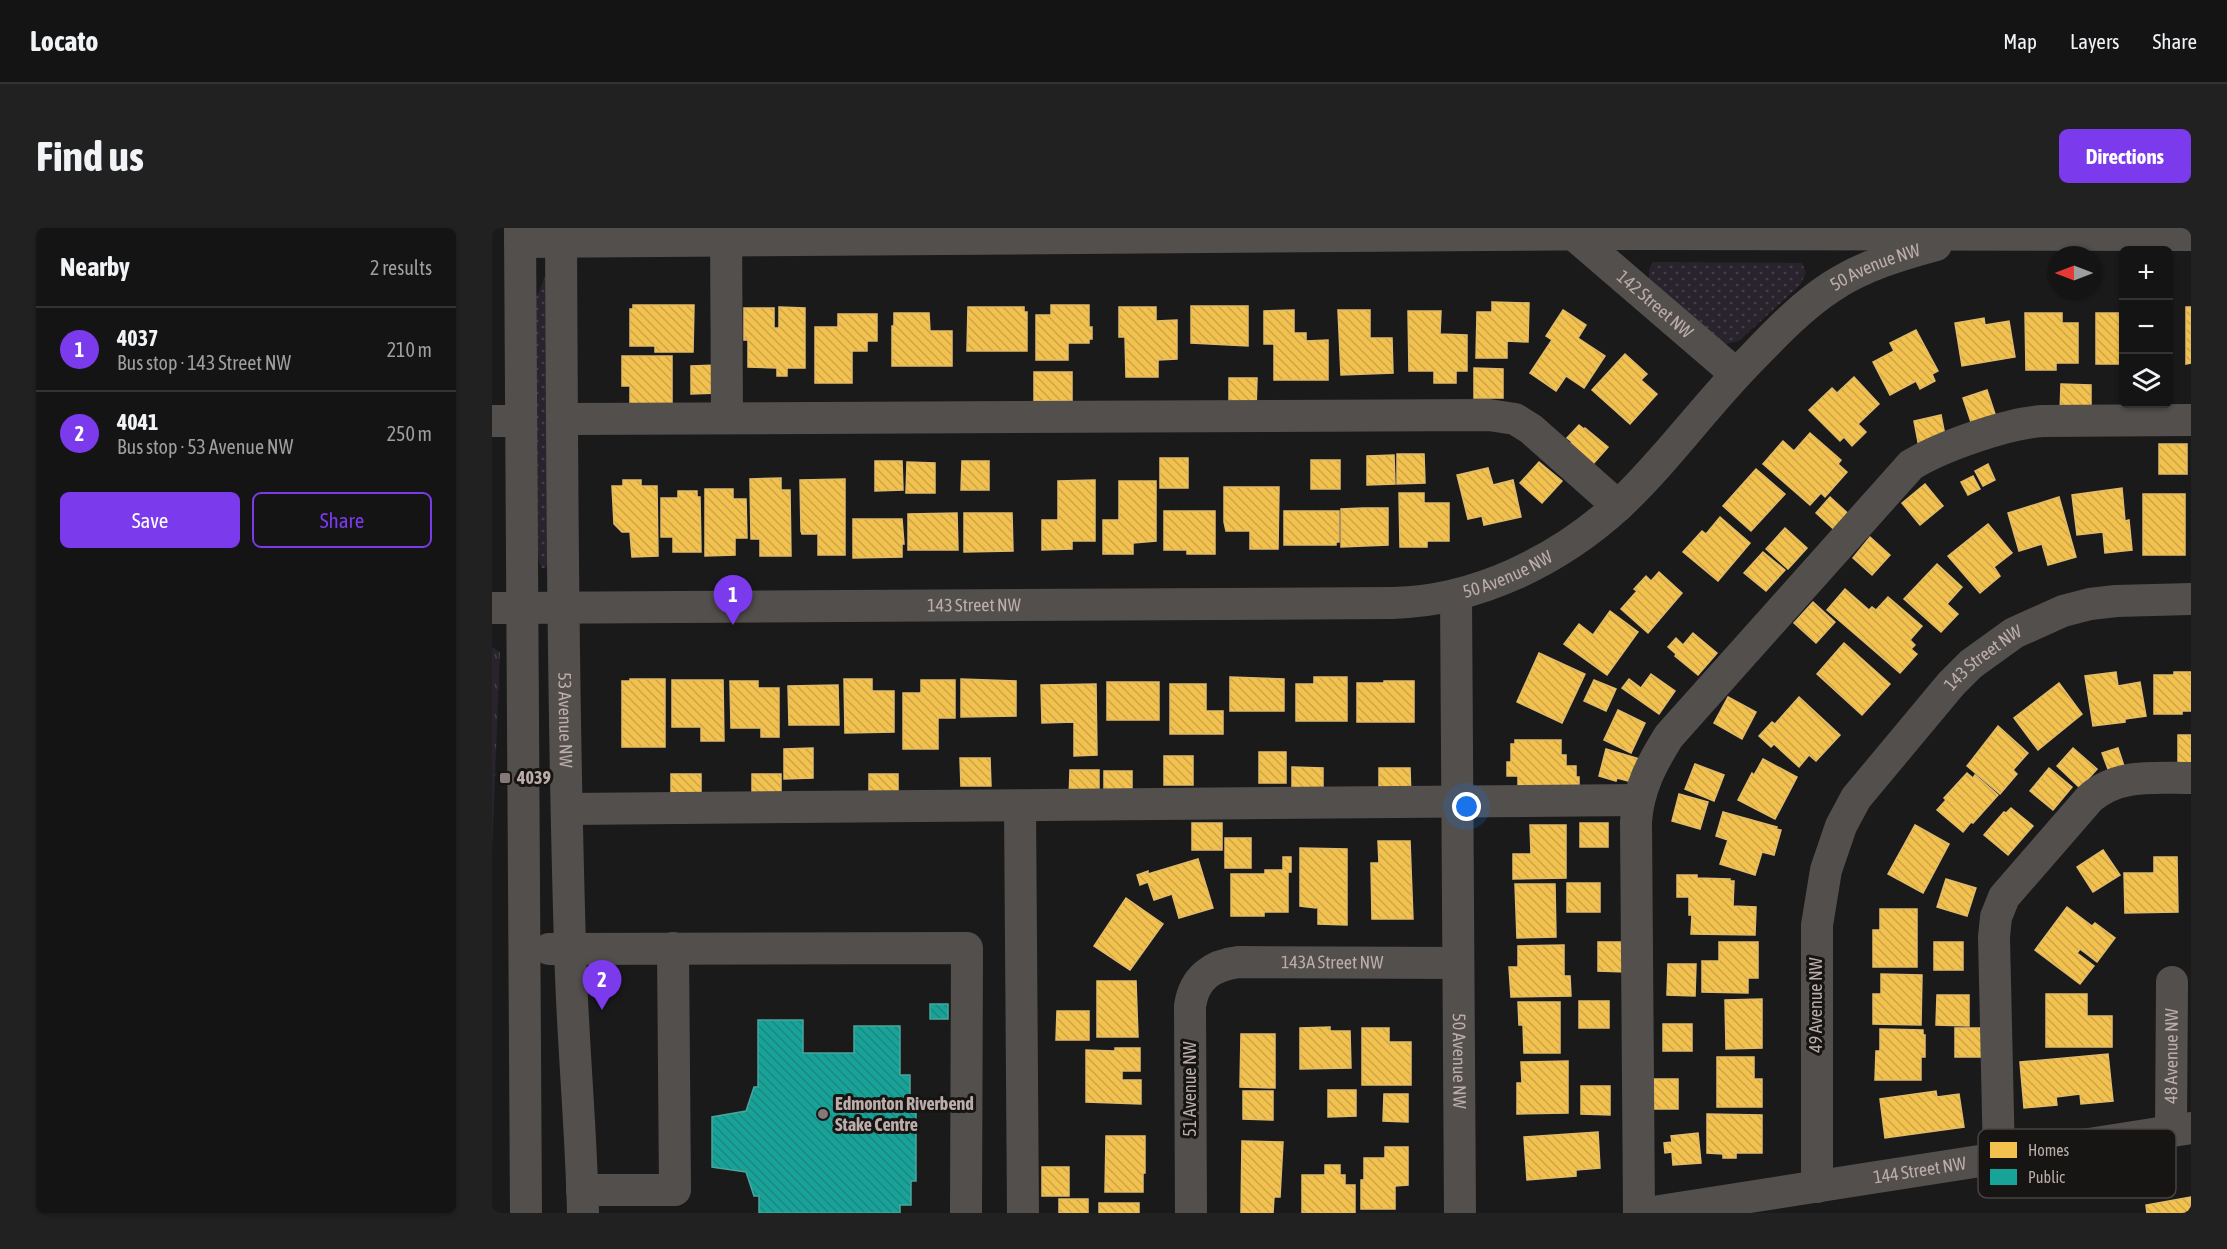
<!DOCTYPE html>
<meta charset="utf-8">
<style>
body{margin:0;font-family:"Asap Condensed",sans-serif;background:#212122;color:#f1f3f6}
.controls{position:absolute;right:18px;top:18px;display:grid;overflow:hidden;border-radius:9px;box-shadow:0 2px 4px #0004}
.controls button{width:54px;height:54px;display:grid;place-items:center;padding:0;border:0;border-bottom:2px solid #333334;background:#141414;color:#f1f3f6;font:30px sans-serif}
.compass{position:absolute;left:1555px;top:18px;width:54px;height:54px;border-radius:50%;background:#141414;box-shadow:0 2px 4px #0004;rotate:270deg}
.you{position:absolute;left:975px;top:579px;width:21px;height:21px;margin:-15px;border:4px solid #fff;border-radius:50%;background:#1a73e8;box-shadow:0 0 0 9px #1a73e833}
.badge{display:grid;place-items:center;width:39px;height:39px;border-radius:50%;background:#7c3aed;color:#fff;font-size:20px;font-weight:700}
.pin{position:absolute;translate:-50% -50px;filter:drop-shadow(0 2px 3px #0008)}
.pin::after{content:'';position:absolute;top:32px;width:21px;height:18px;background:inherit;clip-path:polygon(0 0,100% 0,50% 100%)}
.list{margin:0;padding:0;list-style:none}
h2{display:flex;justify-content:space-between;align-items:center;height:78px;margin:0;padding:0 24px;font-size:26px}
h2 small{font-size:20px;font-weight:400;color:#9d9ea0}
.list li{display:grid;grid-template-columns:39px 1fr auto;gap:18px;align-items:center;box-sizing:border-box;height:84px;padding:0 24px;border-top:2px solid #333334}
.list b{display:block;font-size:22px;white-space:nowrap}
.list p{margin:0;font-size:20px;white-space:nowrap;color:#9d9ea0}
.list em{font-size:20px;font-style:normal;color:#9d9ea0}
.actions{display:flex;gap:12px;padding:18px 24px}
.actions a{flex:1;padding:14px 0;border:2px solid #7c3aed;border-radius:9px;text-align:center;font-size:21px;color:#7c3aed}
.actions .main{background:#7c3aed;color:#fff}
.icon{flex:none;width:33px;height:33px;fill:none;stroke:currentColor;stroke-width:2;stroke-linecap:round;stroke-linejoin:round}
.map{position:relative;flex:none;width:1699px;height:985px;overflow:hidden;border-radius:9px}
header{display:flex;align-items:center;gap:36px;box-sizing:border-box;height:84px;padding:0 30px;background:#141414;border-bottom:2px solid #333334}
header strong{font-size:28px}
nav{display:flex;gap:33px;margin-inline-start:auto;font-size:21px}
.intro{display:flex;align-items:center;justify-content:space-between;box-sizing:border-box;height:144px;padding:0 36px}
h1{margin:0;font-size:42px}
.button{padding:15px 27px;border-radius:9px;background:#7c3aed;color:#fff;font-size:21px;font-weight:700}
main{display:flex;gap:36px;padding:0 36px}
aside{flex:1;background:#141414;border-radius:9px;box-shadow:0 2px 4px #0004}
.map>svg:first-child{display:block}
.grass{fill:url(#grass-dots)}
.park{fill:url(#park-tufts)}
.homes{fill:url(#homes-back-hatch);stroke:#e2bb6a;stroke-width:1.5}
.public{fill:url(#public-back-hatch);stroke:#48a69d;stroke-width:1.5}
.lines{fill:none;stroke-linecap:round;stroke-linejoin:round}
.minor{stroke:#534f4d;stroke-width:32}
.poi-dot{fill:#837a78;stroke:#161513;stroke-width:2}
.labels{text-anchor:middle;stroke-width:6;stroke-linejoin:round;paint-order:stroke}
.street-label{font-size:18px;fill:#bcadaa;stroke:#161513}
.poi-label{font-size:18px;font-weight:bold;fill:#bcadaa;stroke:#161513;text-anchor:start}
.key{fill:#161513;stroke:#484340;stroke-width:1.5}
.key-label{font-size:16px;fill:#bcadaa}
</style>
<header>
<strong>Locato</strong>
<nav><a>Map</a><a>Layers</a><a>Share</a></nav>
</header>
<div class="intro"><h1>Find us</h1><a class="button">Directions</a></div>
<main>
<aside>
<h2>Nearby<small>2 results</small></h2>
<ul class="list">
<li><span class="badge">1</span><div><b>4037</b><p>Bus stop · 143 Street NW</p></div><em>210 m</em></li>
<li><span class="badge">2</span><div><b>4041</b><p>Bus stop · 53 Avenue NW</p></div><em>250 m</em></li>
</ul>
<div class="actions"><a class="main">Save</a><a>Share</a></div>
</aside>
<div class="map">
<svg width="1699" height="985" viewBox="0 0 1699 985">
<defs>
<pattern id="grass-dots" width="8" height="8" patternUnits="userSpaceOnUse" patternTransform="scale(1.5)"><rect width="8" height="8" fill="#28232c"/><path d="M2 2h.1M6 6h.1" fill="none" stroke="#454048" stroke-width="1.8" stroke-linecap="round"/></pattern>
<pattern id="park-tufts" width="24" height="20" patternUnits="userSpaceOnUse" patternTransform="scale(1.5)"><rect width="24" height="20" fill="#28232c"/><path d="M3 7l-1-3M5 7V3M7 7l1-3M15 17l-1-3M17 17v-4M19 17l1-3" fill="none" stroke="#454048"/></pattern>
<pattern id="homes-back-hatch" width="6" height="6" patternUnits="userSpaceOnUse" patternTransform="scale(1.5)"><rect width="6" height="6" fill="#f2c14e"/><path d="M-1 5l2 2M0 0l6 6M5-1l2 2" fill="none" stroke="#cda549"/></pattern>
<pattern id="public-back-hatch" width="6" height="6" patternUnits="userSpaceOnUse" patternTransform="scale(1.5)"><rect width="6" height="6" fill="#17a398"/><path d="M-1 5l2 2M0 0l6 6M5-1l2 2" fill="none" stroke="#1f877f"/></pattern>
</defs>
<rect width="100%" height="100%" fill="#1a1a1a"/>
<g class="grass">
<path d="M1161 34 1310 35 1314 45 1308 57 1247 113 1234 116 1222 112 1157 52V41Z"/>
<path d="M54 46 56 335 53 340H50L47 334 45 319 44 70Z"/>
</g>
<path class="park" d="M0 419 8 424 0 625Z"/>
<g class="homes">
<path d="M1000 74 1037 75 1036 114 1015 113V130H984L985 84H1000Z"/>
<path d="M141 77H202L201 124H163V118H138V81H141Z"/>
<path d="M559 77H597V99H600V111H597V115H576V132H544V87H559Z"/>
<path d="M699 78H756V118L699 115Z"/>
<path d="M287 79 313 80V140H295V148H285V140L256 139V112H252V80H282V100H287Z"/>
<path d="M476 79H532V84H535V123H475Z"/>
<path d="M627 79H664V93L685 92V131L666 132V149H634L633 109H627Z"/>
<path d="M1694 79H1699V135L1694 136Z"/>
<path d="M802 82V105H814V113L836 112V152H782V116H772V83Z"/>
<path d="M846 82H878V110H900L901 145 849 147Z"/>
<path d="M1071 82 1094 97 1086 110 1113 128 1092 160 1074 148 1064 163 1038 145 1060 112 1054 108Z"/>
<path d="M916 83H949L948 106 975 107V143H964V155H942V143H917Z"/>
<path d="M402 85H437L438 103H460V138H400V98H402Z"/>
<path d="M1533 85H1570V95H1586V135H1564V142H1534Z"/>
<rect x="1604" y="85" width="28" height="51"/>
<path d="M346 86H385V113H375V123H360V155H323V99H346Z"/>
<path d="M1492 90 1493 97 1517 93 1523 129 1470 138 1463 95Z"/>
<path d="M1424 102 1446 143 1440 146 1443 153 1428 161 1424 153 1398 167 1381 134 1402 123 1398 115Z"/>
<path d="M1133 126 1155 146 1149 152 1165 166 1138 196 1100 162Z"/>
<path d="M130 128H180V181H138V158H130Z"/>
<path d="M225 137 226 165 199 166V138Z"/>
<path d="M982 140 1011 141V170H982Z"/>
<rect x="542" y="144" width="38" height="29"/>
<path d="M1362 149 1387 176 1366 196 1374 204 1360 218 1352 209 1348 213 1317 182 1340 160 1345 165Z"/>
<path d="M737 150H765L764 182H737Z"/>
<path d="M1569 156 1599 157V186H1568Z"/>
<path d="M1495 162 1504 189 1480 197 1471 170Z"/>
<path d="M1449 187 1455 218 1428 224 1422 193Z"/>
<path d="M1087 197 1092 201 1093 200 1116 219 1094 244 1071 224 1080 214 1075 210Z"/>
<path d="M1318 205 1349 232 1346 236 1355 244 1333 269 1329 265 1318 277 1271 236 1291 213 1302 223Z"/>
<rect x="1667" y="216" width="28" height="30"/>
<path d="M905 226H932L933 255 905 256Z"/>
<path d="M902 227 903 256 875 257V228Z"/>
<rect x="668" y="230" width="28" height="30"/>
<rect x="819" y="232" width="29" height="29"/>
<path d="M383 233H410L411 262 383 263Z"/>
<path d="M470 233H497V262H469Z"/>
<path d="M415 234 443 235V265H414Z"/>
<path d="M1047 234 1070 253 1050 275 1028 255Z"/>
<path d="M1496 236 1503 252 1491 258 1483 243Z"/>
<path d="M996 240 1001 257 1021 252 1029 289 992 297 990 288 976 291 965 247Z"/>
<path d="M1264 241 1293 266 1259 303 1231 278Z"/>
<path d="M1481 248 1488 261 1476 267 1469 254Z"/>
<path d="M289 250V262H298L299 328H268V311H259L258 251Z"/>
<path d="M353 251V327H326V304L324 306H310L309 303 308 252Z"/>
<path d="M131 252H149V258H165L166 328 140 329 138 304H130L122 296 120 258H131Z"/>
<path d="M603 252V313H580V321L550 322V292H566V253Z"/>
<path d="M627 253H664V313L641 315V326H611V292H627Z"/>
<path d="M1433 256 1451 278 1428 297 1410 275Z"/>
<path d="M732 259H787L786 321H758V303H734L732 294Z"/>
<path d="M1630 260 1633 293 1637 292 1640 322 1613 325 1611 304 1585 307 1580 267Z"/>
<path d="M213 261H241V271H254L255 310H243V327L213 328Z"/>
<path d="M186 263H205V269H208L209 324H181V309H169V270H186Z"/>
<path d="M907 265H932V275H957V313H935V319H908Z"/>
<rect x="1651" y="266" width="42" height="61"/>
<path d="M1338 269 1362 291 1348 307 1324 285Z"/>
<path d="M1567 269 1584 329 1556 337 1550 316 1527 323 1516 285Z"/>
<path d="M871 280H896V317L849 319V281Z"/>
<path d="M672 283H723V326H695V322H672Z"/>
<path d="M792 283H847V314H844V317H792Z"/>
<path d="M465 285 466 322H416V286Z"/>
<path d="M472 285H520L521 323 472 324Z"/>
<path d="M1228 289 1258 315 1226 353 1191 324 1210 303 1214 306Z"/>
<path d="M361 291H410L412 316H410V329L361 330Z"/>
<path d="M1496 296 1520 325 1502 339 1508 348 1488 365 1456 328Z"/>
<path d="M1293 300 1315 320 1296 341 1274 321Z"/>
<path d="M1378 309 1398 327 1380 347 1361 330Z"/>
<path d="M1271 324 1293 342 1274 363 1252 345Z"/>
<path d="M1445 336 1470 359 1455 376 1466 386 1449 404 1412 371Z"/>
<path d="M1167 344 1190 365 1156 405 1129 381 1145 363 1142 361 1154 348 1159 353Z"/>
<path d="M1353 361 1377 382 1380 379 1384 382 1396 369 1430 398 1418 412 1423 417 1419 421 1425 426 1408 445 1335 382Z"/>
<path d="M1321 374 1343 394 1324 415 1302 395Z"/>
<path d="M1118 383 1146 404 1115 447 1072 416 1087 396 1101 407Z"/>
<path d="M1201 405 1225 425 1206 447 1183 428 1184 426 1176 419 1184 410 1191 417Z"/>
<path d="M1352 415 1398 456 1370 487 1325 446Z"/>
<path d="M1047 425 1093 446 1070 495 1025 474Z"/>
<path d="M1624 444 1626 458 1648 454 1654 488 1633 491V494L1601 498 1593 448Z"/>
<path d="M1682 444H1699V483H1690V486H1662V447H1682Z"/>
<path d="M1159 446 1183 463 1167 486 1130 460 1137 451 1149 460Z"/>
<path d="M738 449 792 451V483H738Z"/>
<path d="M822 449H855V493H804V456H822Z"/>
<path d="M138 451H173V519H130V453H138Z"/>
<path d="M352 451H380V463H402V504L353 505Z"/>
<path d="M469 451 524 453V488L469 489Z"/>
<path d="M180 452H231L232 513H209V499H180Z"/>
<path d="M429 452H463V490H446V521H411V465H429Z"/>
<path d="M1102 452 1124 461 1114 483 1092 473Z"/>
<path d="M238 453H266V460H287V509H269V500H239Z"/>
<path d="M892 453H922V494H865V455H892Z"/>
<rect x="615" y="454" width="52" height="38"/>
<path d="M1567 455 1590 486 1546 522 1522 490Z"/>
<path d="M604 456 605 527 582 528V494L550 495 549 457Z"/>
<path d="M678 456H714V483H731V506H678Z"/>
<path d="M346 457 347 497H297L296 458Z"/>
<path d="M1236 469 1264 484 1250 511 1222 495Z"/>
<path d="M1307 469 1348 507 1324 533 1317 527 1307 539 1282 516 1279 519 1267 508 1280 494 1283 496Z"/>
<path d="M1126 482 1153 495 1139 525 1112 512Z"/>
<path d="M1506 498 1536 525 1521 542 1525 546 1508 566 1475 538Z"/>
<rect x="1686" y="507" width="13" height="28"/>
<path d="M1023 512H1069V527H1074V538H1084V549H1087V569L1026 561V548H1015V534H1019V516H1023Z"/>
<path d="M321 520V550L292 551V521Z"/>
<path d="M1581 520 1605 541 1588 560 1565 538Z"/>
<path d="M1626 520 1634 544 1619 549 1610 525Z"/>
<path d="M1114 521 1151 532 1144 555 1125 550 1124 553 1107 548Z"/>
<rect x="767" y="524" width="27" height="31"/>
<rect x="672" y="528" width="29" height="29"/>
<path d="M468 530H498L499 558H469Z"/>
<path d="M1271 531 1305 549 1283 591 1246 572 1260 545 1262 547Z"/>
<path d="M1203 536 1232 547 1222 573 1193 561Z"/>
<path d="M800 539 831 540V570H800Z"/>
<path d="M887 540H918L919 572H887Z"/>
<path d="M1557 540 1580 559 1561 582 1538 563Z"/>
<path d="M578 542H607V573H577Z"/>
<rect x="612" y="543" width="28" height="30"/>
<path d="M1475 545 1481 550 1483 547 1506 567 1481 595 1479 594 1471 604 1445 582 1454 572 1452 570Z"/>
<rect x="179" y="546" width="30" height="29"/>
<rect x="260" y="546" width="29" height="29"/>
<rect x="377" y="546" width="29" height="30"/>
<path d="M1187 566 1216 574 1208 601 1180 593Z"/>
<path d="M1519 580 1541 598 1516 627 1492 607 1512 584 1514 585Z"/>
<path d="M1231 584 1285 599 1284 601 1289 602 1282 627 1270 624 1263 647 1228 636 1236 612 1224 608Z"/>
<rect x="700" y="595" width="30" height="27"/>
<rect x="1088" y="595" width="28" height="24"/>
<path d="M1038 597H1074V650L1021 651V626H1039Z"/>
<path d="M1423 597 1457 616 1431 665 1396 646Z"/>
<rect x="733" y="610" width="26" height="30"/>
<path d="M886 613H918L921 691H880L879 635H887Z"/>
<path d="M808 620 855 621V697L826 696V678L824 680 808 678Z"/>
<path d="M1611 622 1628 647 1601 664 1585 639Z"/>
<path d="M791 629H799V644H796V684H772V688H739V646H773V642H791Z"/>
<path d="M1662 629H1685L1686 684 1633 685 1632 645H1662Z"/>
<path d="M706 631 721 680 687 690 680 666 662 672 656 654 648 657 645 647 656 643V646Z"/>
<path d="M1185 647H1205V650L1238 651V653H1242L1241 678 1264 679 1263 707 1199 706 1200 687H1197V669H1185Z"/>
<path d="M1454 651 1484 660 1475 688 1445 679Z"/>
<rect x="1075" y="655" width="33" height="29"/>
<path d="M1023 656H1063L1064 709 1025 710Z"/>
<path d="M634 670 671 696 638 742 602 718Z"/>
<path d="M1575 679 1600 698 1603 695 1623 710 1605 734 1588 721 1585 725 1602 738 1588 756 1543 722Z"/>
<path d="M1388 681H1425V739H1381V702H1388Z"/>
<path d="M1106 714H1135L1134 744 1106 743Z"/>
<path d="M1227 714H1266V750H1256V765L1210 764V733H1227Z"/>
<rect x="1442" y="714" width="29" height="28"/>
<path d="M1072 717V748H1078L1079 768 1019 769 1017 739H1026V718Z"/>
<path d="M1176 736H1204L1203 768 1175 767Z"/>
<path d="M1389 746 1430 747 1429 797 1381 796V766H1389Z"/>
<path d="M605 753H644L646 809H605Z"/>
<path d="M1554 766H1595V788H1620V819H1554Z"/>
<path d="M1445 767H1477V798L1444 797Z"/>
<path d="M1270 771V820L1234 821 1233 772Z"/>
<rect x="1087" y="773" width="30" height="27"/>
<path d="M1026 774H1068V825H1032L1031 797H1027Z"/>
<path d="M565 783H597V812H564Z"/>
<rect x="1171" y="796" width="29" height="27"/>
<path d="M838 799V803H858L859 840 808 841V800Z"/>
<path d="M870 800H897V814H919V857H870Z"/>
<rect x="1463" y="800" width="31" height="29"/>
<path d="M1388 801 1431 802V807H1433V829H1429V852H1383L1384 823H1388Z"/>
<path d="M749 806H783V860L748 859Z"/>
<path d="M623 820H648V843H630V852H649V876L594 874V822L623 823Z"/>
<path d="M1616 826 1621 873 1589 876 1588 866 1564 869 1565 877 1532 880 1528 834Z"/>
<path d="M1225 829H1262V851H1270V879H1225Z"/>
<path d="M1076 833V885L1025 886V855H1030L1029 834Z"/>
<rect x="1158" y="851" width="28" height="30"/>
<path d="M1089 858H1118V887L1089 886Z"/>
<path d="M836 862H864V888L836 889Z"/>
<path d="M751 863H781V892L751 891Z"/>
<path d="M1444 863 1445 869 1467 866 1472 899 1393 910 1388 871Z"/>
<path d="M892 866H916V894L891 893Z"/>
<path d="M1215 886 1270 887V925H1244V930H1231V926L1215 925Z"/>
<path d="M1106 904 1108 940 1084 942V948L1035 952 1032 909Z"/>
<path d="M1206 905 1209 935 1181 937 1180 924 1173 925 1172 915 1180 914 1179 908Z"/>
<path d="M614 908H653V945H651V964H613Z"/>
<path d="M750 913 791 914 788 969H782L781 985H749Z"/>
<path d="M893 919H916V957L903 958V981H869V952H872V930H893Z"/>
<path d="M833 937H848V947H853V957H863V985H810V947H833Z"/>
<rect x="550" y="939" width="27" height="29"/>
<path d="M1699 969V985H1655L1654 977Z"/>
<rect x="567" y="971" width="29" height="14"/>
<rect x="607" y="975" width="40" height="10"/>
</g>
<g class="public">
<rect x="438" y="776" width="18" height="15"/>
<path d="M266 792H311V825H362V798H408V847H418V872H424V953H419V977H408V985H267V968H262L254 944 220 939V889L254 883 262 859H266Z"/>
</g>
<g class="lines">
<g class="minor">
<path d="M28 0 34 985"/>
<path id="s1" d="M69 0C70 239 71 479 78 718 80 807 89 896 91 985"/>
<path d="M234 0 235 190"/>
<path id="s2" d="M1081 6 1244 146"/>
<path d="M28 14 1142 6 1699 7"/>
<path d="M71 191 997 187 1023 191 1039 201 1126 278"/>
<path d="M0 193H29"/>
<path id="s3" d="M964 367 968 985"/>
<path id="s4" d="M0 380 901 375C984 373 1066 333 1127 277 1175 232 1214 176 1261 129 1285 104 1310 78 1339 59 1371 38 1407 27 1444 17"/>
<path d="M528 578 531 985"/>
<path d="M75 581 1146 572"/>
<path d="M57 721 475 720 474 985"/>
<path id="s5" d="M1679 903 1680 754"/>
<path d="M1507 931 1502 709 1504 689 1512 669 1598 570C1627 545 1663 550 1699 550"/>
<path id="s6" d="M1325 959V697L1334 642 1349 598 1364 570 1459 456 1479 436 1522 405 1571 383 1598 376 1624 373 1699 371"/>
<path d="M90 962H183L181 720"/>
<path id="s7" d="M699 985 698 778C702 750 720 737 747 734L966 735"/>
<path d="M1147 985 1144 594C1146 561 1160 535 1177 508L1419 237C1450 218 1516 195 1551 193L1699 192"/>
<path id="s8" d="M1155 985 1699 900"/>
</g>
</g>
<g class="poi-dot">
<rect x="7" y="544" width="12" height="12" rx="3"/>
<circle cx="331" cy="886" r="6"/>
</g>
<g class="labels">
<g class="street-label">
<text dy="6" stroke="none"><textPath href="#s4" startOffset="1506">50 Avenue NW</textPath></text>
<text dy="6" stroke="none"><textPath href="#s2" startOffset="108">142 Street NW</textPath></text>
<text dy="6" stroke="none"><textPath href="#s4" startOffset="1020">50 Avenue NW</textPath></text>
<text dy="6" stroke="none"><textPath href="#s4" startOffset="482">143 Street NW</textPath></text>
<text dy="6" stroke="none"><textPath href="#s6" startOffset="586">143 Street NW</textPath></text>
<text dy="6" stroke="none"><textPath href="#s1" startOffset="492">53 Avenue NW</textPath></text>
<text dy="6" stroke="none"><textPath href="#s7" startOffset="372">143A Street NW</textPath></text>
<text transform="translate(1324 777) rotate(-90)" y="6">49 Avenue NW</text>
<text dy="6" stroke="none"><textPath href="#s5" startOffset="75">48 Avenue NW</textPath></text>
<text dy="6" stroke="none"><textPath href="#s3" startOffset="466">50 Avenue NW</textPath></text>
<text transform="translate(698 861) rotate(-90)" y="6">51 Avenue NW</text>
<text dy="6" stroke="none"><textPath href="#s8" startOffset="276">144 Street NW</textPath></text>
</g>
<g class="poi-label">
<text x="25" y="556">4039</text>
<text x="343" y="882">Edmonton Riverbend<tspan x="343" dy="21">Stake Centre</tspan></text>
</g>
</g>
<rect x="1486" y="901" width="198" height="69" rx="9" class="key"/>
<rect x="1498" y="914" width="27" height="16" fill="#f2c14e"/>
<rect x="1498" y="941" width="27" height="16" fill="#17a398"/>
<g class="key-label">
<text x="1536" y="928">Homes</text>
<text x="1536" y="955">Public</text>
</g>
</svg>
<div class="controls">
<button>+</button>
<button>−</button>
<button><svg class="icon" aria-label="layers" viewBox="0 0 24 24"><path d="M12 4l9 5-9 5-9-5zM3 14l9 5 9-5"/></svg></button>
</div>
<svg class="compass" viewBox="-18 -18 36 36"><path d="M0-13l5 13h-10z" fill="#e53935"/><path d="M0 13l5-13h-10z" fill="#9d9ea0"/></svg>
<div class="you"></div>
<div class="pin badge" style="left:241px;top:397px">1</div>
<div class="pin badge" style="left:110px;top:782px">2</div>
</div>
</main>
